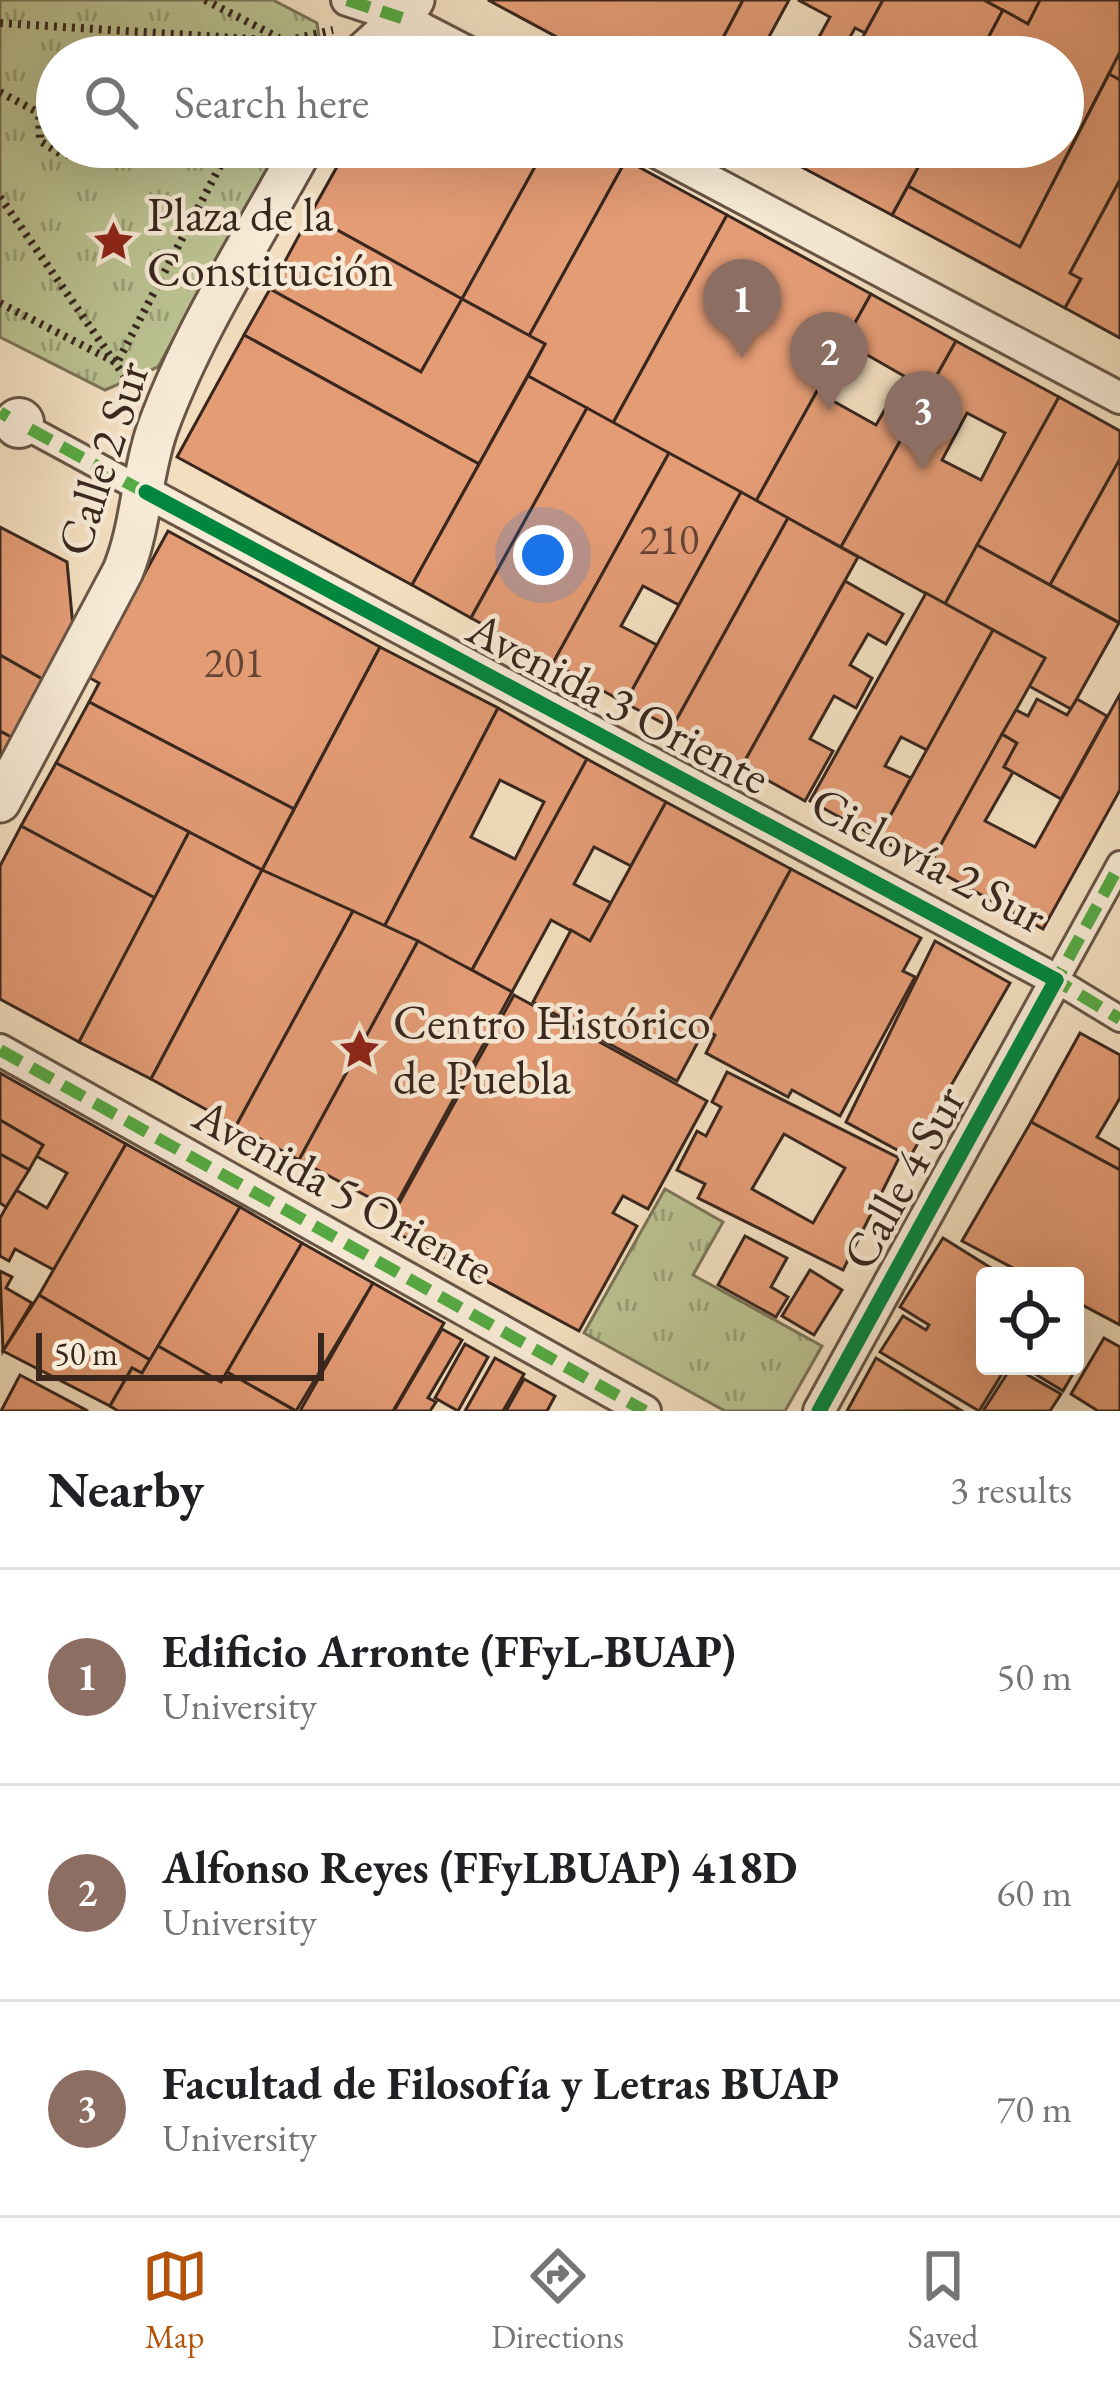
<!DOCTYPE html>
<meta charset="utf-8">
<style>
body{margin:0;font-family:"EB Garamond",serif;background:#f2f2f2;color:#202124}
.controls{position:absolute;right:36px;bottom:36px;display:grid;overflow:hidden;border-radius:12px;box-shadow:0 12px 48px #0002}
.controls button{width:108px;height:108px;display:grid;place-items:center;padding:0;border:0;border-bottom:3px solid #e0e0e0;background:#fff;color:#202124;font:60px sans-serif}
.scale{position:absolute;left:36px;bottom:30px;width:288px;box-sizing:border-box;padding-left:12px;border:6px solid #39271e;border-top:0;font-size:33px;line-height:42px;white-space:nowrap;color:#39271e;-webkit-text-stroke:9px #f7ead6;paint-order:stroke}
.you{position:absolute;left:543px;top:555px;width:42px;height:42px;margin:-30px;border:9px solid #fff;border-radius:50%;background:#1a73e8;box-shadow:0 0 0 18px #1a73e833}
.badge{display:grid;place-items:center;width:78px;height:78px;border-radius:50%;background:#b45309;color:#fff;font-size:39px;font-weight:700}
.pin{position:absolute;translate:-50% -99px;filter:drop-shadow(0 3px 6px #0008)}
.pin::after{content:'';position:absolute;top:63px;width:42px;height:36px;background:inherit;clip-path:polygon(0 0,100% 0,50% 100%)}
.list{margin:0;padding:0;list-style:none}
h2{display:flex;justify-content:space-between;align-items:center;height:156px;margin:0;padding:0 48px;font-size:51px}
h2 small{font-size:39px;font-weight:400;color:#757577}
.list li{display:grid;grid-template-columns:78px 1fr auto;gap:36px;align-items:center;box-sizing:border-box;height:216px;padding:0 48px;border-top:3px solid #e0e0e0}
.list b{display:block;font-size:45px;white-space:nowrap}
.list p{margin:0;font-size:39px;white-space:nowrap;color:#757577}
.list em{font-size:39px;font-style:normal;color:#757577}
.icon{flex:none;width:66px;height:66px;fill:none;stroke:currentColor;stroke-width:2;stroke-linecap:round;stroke-linejoin:round}
.map{position:relative;flex:none;width:1120px;height:1411px;overflow:hidden}
.search{position:absolute;background:#fff;box-shadow:0 12px 48px #0002;left:36px;right:36px;top:36px;height:132px;display:flex;align-items:center;gap:30px;box-sizing:border-box;padding:0 42px;border-radius:66px;color:#757577;font-size:45px}
.sheet{height:804px;background:#fff}
nav{display:flex;justify-content:space-around;align-items:center;box-sizing:border-box;height:168px;border-top:3px solid #e0e0e0;background:#fff;font-size:33px;color:#757577}
nav a{display:grid;justify-items:center;gap:6px}
nav .on{color:#b45309}
.map>svg:first-child{display:block}
.grass{fill:url(#grass-tufts);stroke:#7a7458;stroke-width:3}
.building{fill:#e49c75;stroke:#39271e;stroke-width:3;fill-rule:evenodd}
.lines{fill:none;stroke-linecap:round;stroke-linejoin:round}
.pedestrian-casing{stroke:#685546;stroke-width:30}
.minor-casing{stroke:#685546;stroke-width:36}
.tertiary-casing{stroke:#685546;stroke-width:45}
.path{stroke:#39271e;stroke-width:8;stroke-dasharray:3 6;stroke-linecap:butt}
.pedestrian{stroke:#f7ead6;stroke-width:24}
.minor{stroke:#f7ead6;stroke-width:30}
.tertiary{stroke:#f7ead6;stroke-width:39}
.quiet{stroke:#55aa43;stroke-width:12;stroke-dasharray:24 12;stroke-linecap:butt}
.cycleway-casing{stroke:#f7ead6;stroke-width:22}
.cycleway{stroke:#00873e;stroke-width:15}
.labels{text-anchor:middle;stroke-width:9;stroke-linejoin:round;paint-order:stroke}
.number-label{font-size:42px;fill:#644434}
.poi-label{font-size:48px;fill:#39271e;stroke:#f7ead6;text-anchor:start}
.street-label{font-size:48px;fill:#39271e;stroke:#f7ead6}
</style>
<div class="map">
<svg width="1120" height="1411" viewBox="0 0 1120 1411">
<defs>
<pattern id="grass-tufts" width="24" height="20" patternUnits="userSpaceOnUse" patternTransform="scale(3)"><rect width="24" height="20" fill="#bbc292"/><path d="M3 7l-1-3M5 7V3M7 7l1-3M15 17l-1-3M17 17v-4M19 17l1-3" fill="none" stroke="#999e77"/></pattern>
</defs>
<rect width="100%" height="100%" fill="#f3dfc0"/>
<filter id="stains"><feTurbulence type="fractalNoise" baseFrequency=".00167" numOctaves="4"/><feColorMatrix values="0 0 0 0 .2 0 0 0 0 .09 0 0 0 0 .02 0 0 0 .5 -.17"/></filter>
<radialGradient id="worn" r=".72"><stop offset=".6" stop-color="#630" stop-opacity="0"/><stop offset="1" stop-color="#630" stop-opacity=".3"/></radialGradient>
<g class="grass">
<path d="M0 0H273L317 23 322 57H57V147H279L158 367 105 390 0 337Z"/>
<path d="M665 1189 723 1222 693 1275 822 1346 785 1411H725L584 1333Z"/>
</g>
<g class="building">
<path d="M488 0H743L713 57H594Z"/>
<path d="M743 0H789L758 57H713Z"/>
<path d="M798 0H883L865 33 855 28 839 57H808L830 17Z"/>
<path d="M883 0H984L1003 10 978 57H852Z"/>
<path d="M984 0H1040L1028 24Z"/>
<path d="M1040 0H1120V52L1020 247 908 186 929 147H1063V57H978L1003 10 1028 24Z"/>
<path d="M407 40 438 57H398Z"/>
<path d="M1120 52V80L1109 74Z"/>
<path d="M1109 74 1120 80V180L1070 273 1081 279 1065 308 892 215 908 186 1020 247Z"/>
<path d="M348 147H546L462 299 310 215Z"/>
<path d="M546 147H602L626 160 529 336 462 299Z"/>
<path d="M748 147H791L781 165Z"/>
<path d="M803 147H929L892 215 794 163Z"/>
<path d="M626 160 727 215 613 423 528 376 545 344 529 336Z"/>
<path d="M1120 180V338L1065 308 1081 279 1070 273Z"/>
<path d="M310 215 462 299 421 372 270 289Z"/>
<path d="M727 215 871 294 756 501 613 423Z"/>
<path d="M270 289 421 372 462 299 545 344 479 464 244 335Z"/>
<path d="M871 294 956 341 841 547 756 501ZM855 348 904 376 876 425 826 397Z"/>
<path d="M244 335 479 464 412 585 177 457Z"/>
<path d="M956 341 1059 397 945 604 841 547ZM967 413 1005 433 981 480 942 460Z"/>
<path d="M528 376 587 408 471 618 412 585Z"/>
<path d="M1059 397 1120 431V459L1050 585 977 545Z"/>
<path d="M587 408 669 453 553 663 471 618Z"/>
<path d="M669 453 741 492 679 605 643 586 621 626 657 645 625 703 553 663Z"/>
<path d="M1120 459V623L1050 585Z"/>
<path d="M741 492 788 518 672 728 625 703Z"/>
<path d="M788 518 858 557 742 766 672 728Z"/>
<path d="M0 527 67 562 73 627 44 680 0 655Z"/>
<path d="M168 531 380 647 294 809 89 702 99 683 88 677Z"/>
<path d="M977 545 1119 623 1071 709 1029 686 1045 658 945 604Z"/>
<path d="M845 581 903 614 886 644 868 634 850 665 872 678 856 708 834 696 810 739 833 751 805 801 742 766Z"/>
<path d="M926 593 993 630 927 750 901 737 885 766 911 778 878 838 810 801Z"/>
<path d="M993 630 1045 658 929 866 878 838Z"/>
<path d="M380 647 498 708 384 927 262 870Z"/>
<path d="M0 655 44 680 13 738 0 731Z"/>
<path d="M1120 694V790L1043 929 929 866 1002 734 1017 743 1004 767 1013 772 985 821 1035 847Z"/>
<path d="M1037 699 1067 715 1077 699 1107 716 1061 799 1004 767 1017 743 1002 734 1016 710 1028 716Z"/>
<path d="M89 702 294 809 262 870 56 763Z"/>
<path d="M498 708 587 759 472 970 384 927ZM500 780 544 802 515 859 471 837Z"/>
<path d="M0 731 13 738 0 761Z"/>
<path d="M587 759 666 802 631 866 594 847 574 884 611 903 590 941 551 920 512 992 472 970Z"/>
<path d="M56 763 189 832 155 898 21 826Z"/>
<path d="M666 802 791 869 677 1081 533 1002 571 930 590 941Z"/>
<path d="M21 826 155 898 79 1042 0 999V866Z"/>
<path d="M189 832 262 870 151 1079 79 1042Z"/>
<path d="M791 869 921 938 903 971 915 977 840 1116 792 1090 788 1097 706 1053 715 1035 705 1029Z"/>
<path d="M262 870 353 911 236 1126 151 1079Z"/>
<path d="M353 911 418 941 299 1160 236 1126Z"/>
<path d="M418 941 512 992 393 1210 299 1160Z"/>
<path d="M935 941 1010 983 910 1157 846 1122Z"/>
<path d="M514 995 707 1101 648 1209 623 1196 613 1213 637 1226 579 1331 386 1227Z"/>
<path d="M1080 1033 1120 1055V1098L1097 1137 1120 1150V1170L1031 1122Z"/>
<path d="M727 1072 899 1158 843 1270 698 1198 705 1184 677 1170 697 1131 706 1136 721 1107 712 1102ZM784 1134 845 1168 813 1223 752 1189Z"/>
<path d="M0 1073 126 1144 54 1270 15 1249 9 1261 0 1256V1218L16 1190 47 1208 67 1173 36 1156 43 1145 0 1120Z"/>
<path d="M0 1120 43 1145 29 1170 0 1154Z"/>
<path d="M1031 1122 1120 1170V1325L1075 1301V1276H1028L962 1241Z"/>
<path d="M126 1144 240 1207 150 1360 39 1295Z"/>
<path d="M0 1154 29 1170 6 1207 0 1203Z"/>
<path d="M240 1207 302 1243 221 1382 158 1346Z"/>
<path d="M745 1236 787 1258 771 1287 788 1297 776 1317 718 1285Z"/>
<path d="M943 1238 1004 1276H985V1366H1007L979 1411 880 1352 903 1316 926 1330 929 1325 900 1307Z"/>
<path d="M302 1243 373 1283 296 1411 227 1372Z"/>
<path d="M810 1270 842 1290 814 1335 782 1316Z"/>
<path d="M0 1271 12 1277 6 1288 32 1303 3 1351Z"/>
<path d="M373 1283 444 1323 393 1411H300Z"/>
<path d="M39 1295 150 1360 142 1373 132 1368 110 1406 3 1351Z"/>
<path d="M442 1329 462 1340 428 1398 436 1402 430 1411H394Z"/>
<path d="M1104 1338 1120 1347V1411H1098L1071 1394Z"/>
<path d="M465 1344 488 1357 458 1411 435 1398Z"/>
<path d="M158 1346 221 1382 227 1372 296 1411H118L110 1406 132 1368 142 1373Z"/>
<path d="M495 1358 524 1374 503 1411H465Z"/>
<path d="M876 1358 962 1411H847Z"/>
<path d="M1012 1366 1061 1394 1050 1411H983Z"/>
<path d="M1022 1366H1064L1074 1372 1063 1391Z"/>
<path d="M20 1375 88 1411H1Z"/>
<path d="M524 1379 555 1396 547 1411H506Z"/>
</g>
<g class="lines">
<defs>
<g id="pedestrian">
<circle cx="19" cy="423" r="12"/>
<path d="M30 429 146 492"/>
<path d="M1120 864 1056 980 1120 1019"/>
</g>
<g id="minor">
<path d="M347 0 402 18 477 57"/>
<path d="M647 147 1120 398"/>
<path d="M146 492 1056 980 819 1411"/>
<path d="M0 1050 645 1411"/>
</g>
<g id="tertiary">
<path d="M359 57 402 18 414 0"/>
<path d="M0 802 123 571C142 524 141 474 158 427 194 329 253 239 303 147"/>
</g>
</defs>
<use href="#pedestrian" class="pedestrian-casing"/>
<use href="#minor" class="minor-casing"/>
<use href="#tertiary" class="tertiary-casing"/>
<g class="path">
<path d="M205 0 279 38"/>
<path d="M0 23 285 41 333 30"/>
<path d="M277 57 285 41"/>
<path d="M0 92 39 113"/>
<path d="M57 98 39 113 40 141 64 156 87 147"/>
<path d="M0 197 127 380"/>
<path d="M0 303 117 363 230 147"/>
</g>
<use href="#pedestrian" class="pedestrian"/>
<use href="#minor" class="minor"/>
<use href="#tertiary" class="tertiary"/>
<g class="quiet">
<path d="M347 0 402 18"/>
<path d="M0 412 8 417"/>
<path d="M30 429 155 498"/>
<path d="M1049 976 1120 1019"/>
<path d="M1051 990 1120 864"/>
<path d="M0 1050 645 1411"/>
</g>
<defs>
<g id="cycleway">
<path d="M146 492 1056 980"/>
<path d="M819 1411 1056 980"/>
</g>
</defs>
<use href="#cycleway" class="cycleway-casing"/>
<use href="#cycleway" class="cycleway"/>
</g>
<defs>
<symbol id="sight-bare" viewBox="-9 -9 18 18"><path d="M0-6L1.8-2.2L6-1.7L2.9 1.2L3.7 5.4L0 3.3L-3.7 5.4L-2.9 1.2L-6-1.7L-1.8-2.2Z" fill="#8f2418" stroke="#f7ead6" stroke-width="2.5" paint-order="stroke"/></symbol>
</defs>
<g fill-rule="evenodd">
<use href="#sight-bare" x="84" y="212" width="59" height="59"/>
<use href="#sight-bare" x="330" y="1020" width="59" height="59"/>
</g>
<g class="labels">
<g class="number-label">
<text x="669" y="554">210</text>
<text x="234" y="677">201</text>
</g>
<g class="poi-label">
<text x="147" y="231">Plaza de la<tspan x="147" dy="55">Constitución</tspan></text>
<text x="393" y="1039">Centro Histórico<tspan x="393" dy="55">de Puebla</tspan></text>
</g>
<g class="street-label">
<text transform="translate(102 458) rotate(-72)" y="17">Calle 2 Sur</text>
<text transform="translate(619 702) rotate(28)" y="17">Avenida 3 Oriente</text>
<text transform="translate(929 859) rotate(28)" y="17">Ciclovía 2 Sur</text>
<text transform="translate(903 1177) rotate(-61)" y="17">Calle 4 Sur</text>
<text transform="translate(344 1191) rotate(29)" y="17">Avenida 5 Oriente</text>
</g>
</g>
<rect width="100%" height="100%" filter="url(#stains)"/>
<rect width="100%" height="100%" fill="url(#worn)"/>
</svg>
<div class="controls">
<button><svg class="icon" aria-label="locate" viewBox="0 0 24 24"><circle cx="12" cy="12" r="6"/><path d="M12 2v4M12 18v4M2 12h4M18 12h4"/></svg></button>
</div>
<div class="scale">50 m</div>
<div class="you"></div>
<div class="pin badge" style="left:742px;top:358px;background:#8d6e63">1</div>
<div class="pin badge" style="left:829px;top:411px;background:#8d6e63">2</div>
<div class="pin badge" style="left:923px;top:470px;background:#8d6e63">3</div>
<div class="search"><svg class="icon" aria-label="search" viewBox="0 0 24 24"><circle cx="10" cy="10" r="6"/><path d="M15 15l6 6"/></svg>Search here</div>
</div>
<section class="sheet">
<h2>Nearby<small>3 results</small></h2>
<ul class="list">
<li><span class="badge" style="background:#8d6e63">1</span><div><b>Edificio Arronte (FFyL-BUAP)</b><p>University</p></div><em>50 m</em></li>
<li><span class="badge" style="background:#8d6e63">2</span><div><b>Alfonso Reyes (FFyLBUAP) 418D</b><p>University</p></div><em>60 m</em></li>
<li><span class="badge" style="background:#8d6e63">3</span><div><b>Facultad de Filosofía y Letras BUAP</b><p>University</p></div><em>70 m</em></li>
</ul>
</section>
<nav>
<a class="on"><svg class="icon" aria-label="map" viewBox="0 0 24 24"><path d="M3 6l6-2 6 2 6-2v14l-6 2-6-2-6 2zM9 4v14M15 6v14"/></svg>Map</a>
<a><svg class="icon" aria-label="directions" viewBox="0 0 24 24"><path d="M12 3l9 9-9 9-9-9zM9 14v-3h6M13 9l2 2-2 2"/></svg>Directions</a>
<a><svg class="icon" aria-label="saved" viewBox="0 0 24 24"><path d="M7 4h10v16l-5-4-5 4z"/></svg>Saved</a>
</nav>
